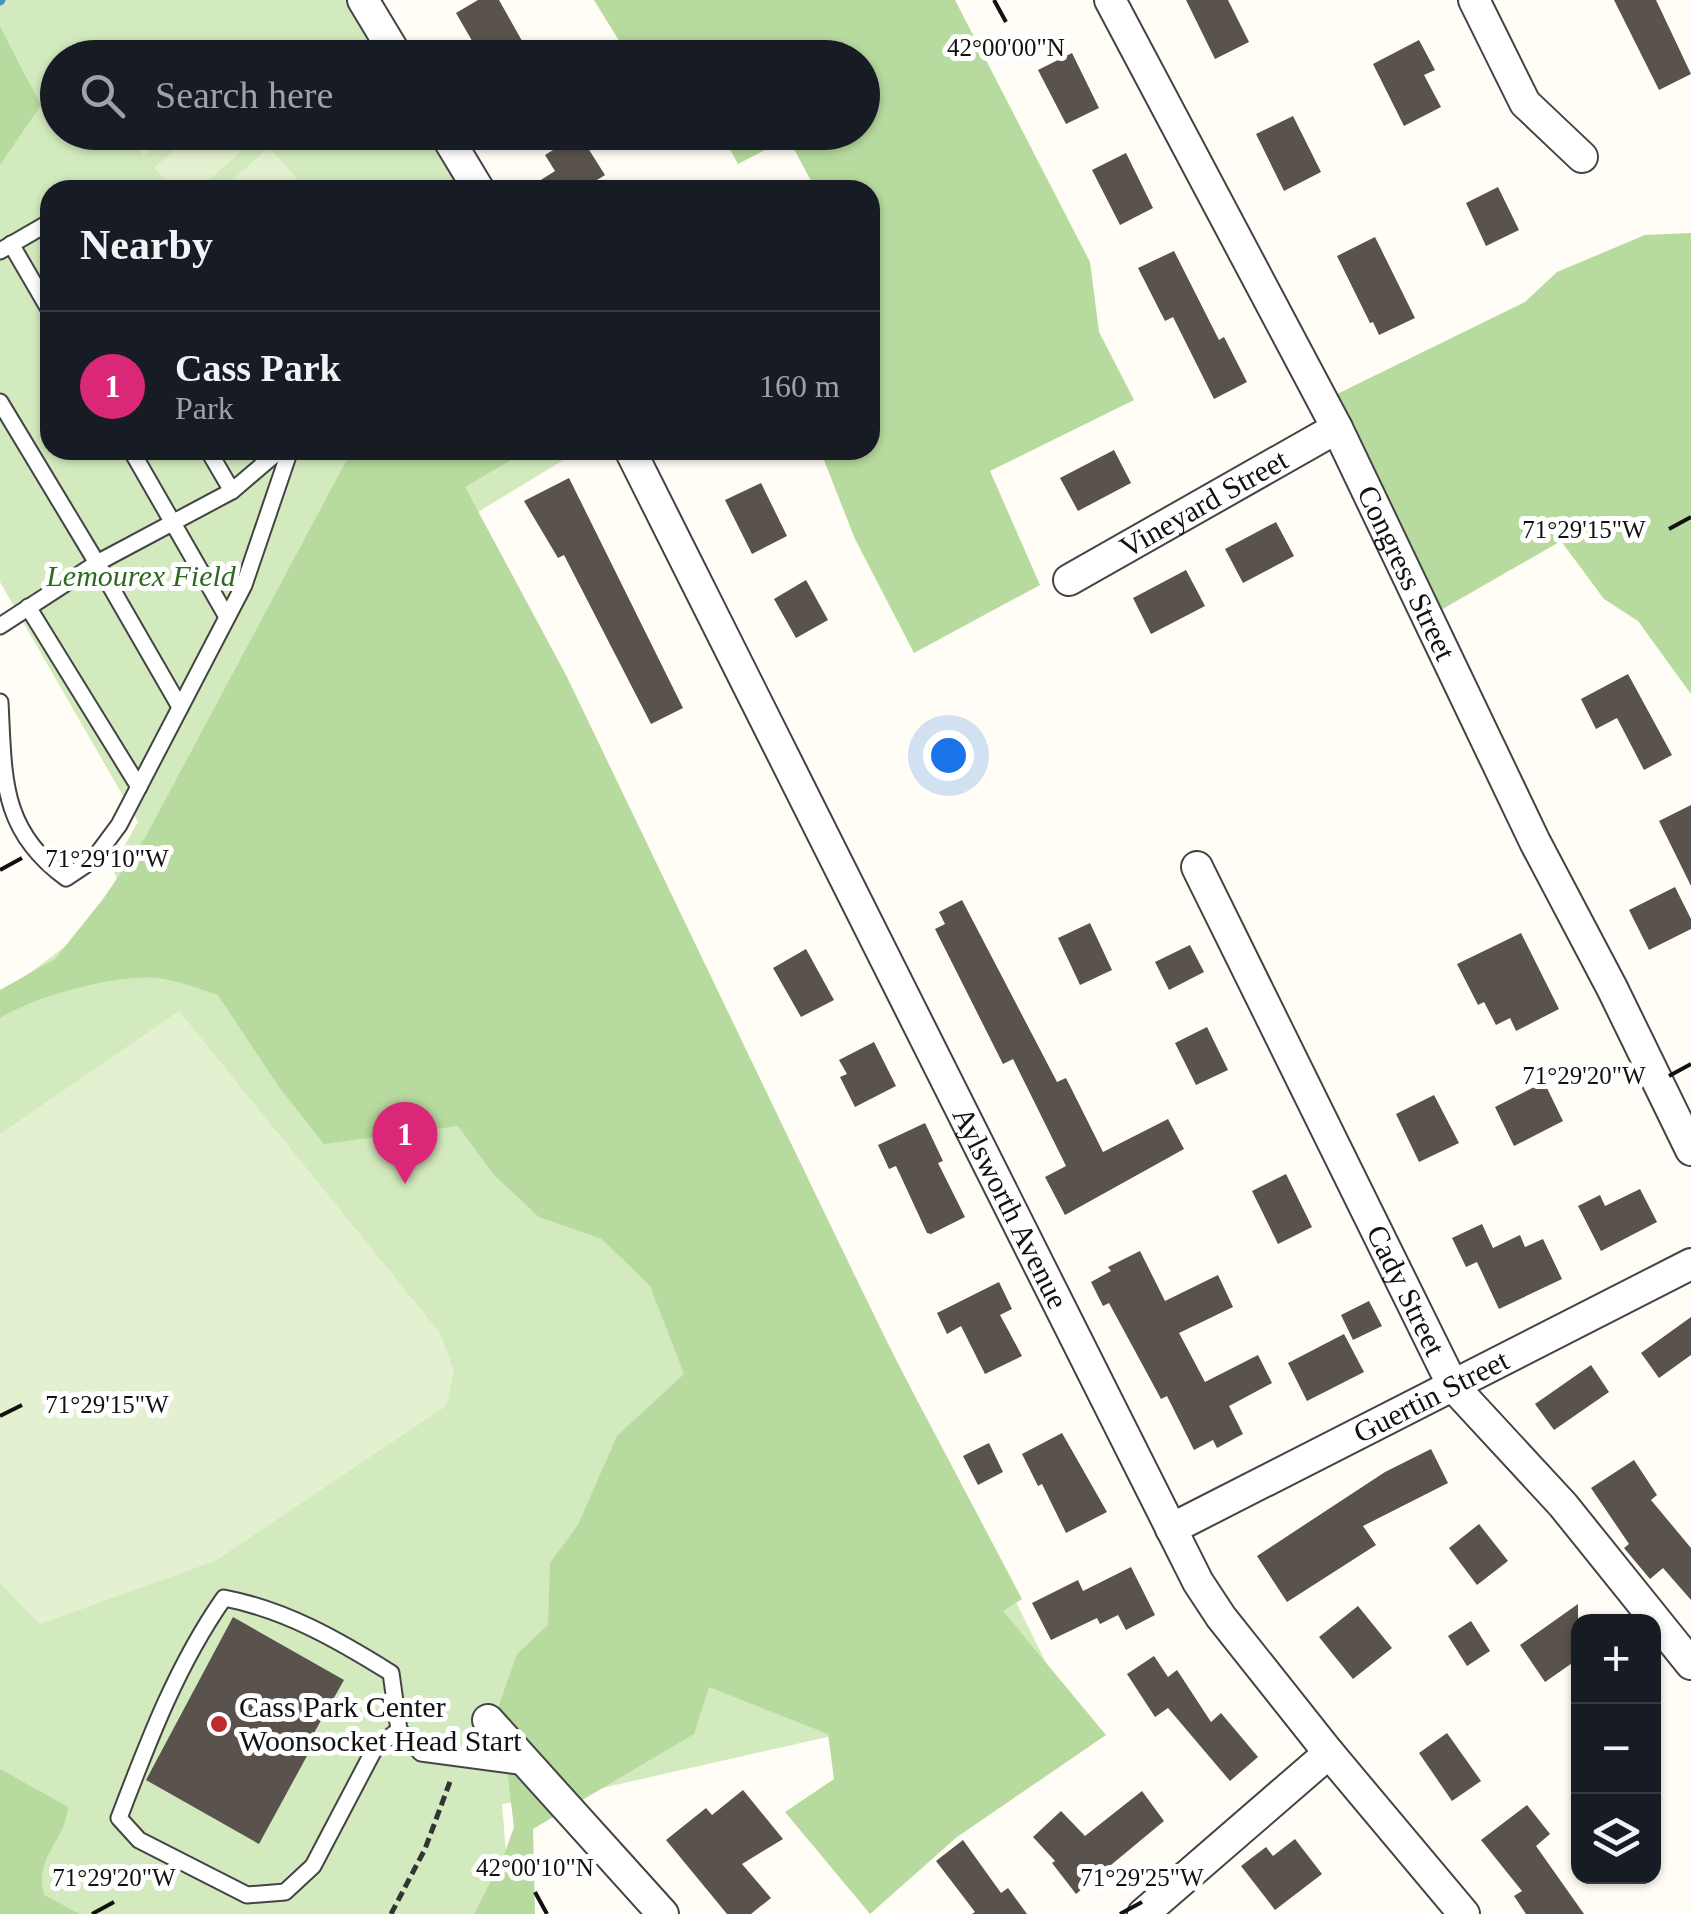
<!DOCTYPE html>
<meta charset="utf-8">
<style>
body{margin:0;font-family:Georgia,serif;background:#20242c;color:#f1f3f6}
.controls{position:absolute;right:30px;bottom:30px;display:grid;overflow:hidden;border-radius:20px;box-shadow:0 2px 8px #0004}
.controls button{width:90px;height:90px;display:grid;place-items:center;padding:0;border:0;border-bottom:2px solid #363941;background:#171b24;color:#f1f3f6;font:50px sans-serif}
.you{position:absolute;left:948px;top:755px;width:35px;height:35px;margin:-25px;border:8px solid #fff;border-radius:50%;background:#1a73e8;box-shadow:0 0 0 15px #1a73e833}
.badge{display:grid;place-items:center;width:65px;height:65px;border-radius:50%;background:#db2777;color:#fff;font-size:32px;font-weight:700}
.pin{position:absolute;translate:-50% -82px;filter:drop-shadow(0 2px 5px #0008)}
.pin::after{content:'';position:absolute;top:52px;width:35px;height:30px;background:inherit;clip-path:polygon(0 0,100% 0,50% 100%)}
.list{margin:0;padding:0;list-style:none}
h2{display:flex;justify-content:space-between;align-items:center;height:130px;margin:0;padding:0 40px;font-size:42px}
h2 small{font-size:32px;font-weight:400;color:#9ea1a6}
.list li{display:grid;grid-template-columns:65px 1fr auto;gap:30px;align-items:center;box-sizing:border-box;height:150px;padding:0 40px;border-top:2px solid #363941}
.list b{display:block;font-size:38px;white-space:nowrap}
.list p{margin:0;font-size:32px;white-space:nowrap;color:#9ea1a6}
.list em{font-size:32px;font-style:normal;color:#9ea1a6}
.icon{flex:none;width:55px;height:55px;fill:none;stroke:currentColor;stroke-width:2;stroke-linecap:round;stroke-linejoin:round}
.map{position:relative;flex:none;width:1691px;height:1914px;overflow:hidden}
.search{position:absolute;background:#171b24;box-shadow:0 2px 8px #0004;left:40px;top:40px;width:840px;height:110px;display:flex;align-items:center;gap:25px;box-sizing:border-box;padding:0 35px;border-radius:55px;color:#9ea1a6;font-size:38px}
.panel{position:absolute;background:#171b24;box-shadow:0 2px 8px #0004;left:40px;top:180px;width:840px;height:280px;border-radius:30px}
.map>svg:first-child{display:block}
.green{fill:#d3eabe}
.forest{fill:#b7da9e}
.pitch{fill:#e4f1d0}
.lines{fill:none;stroke-linecap:round;stroke-linejoin:round}
.stream{stroke:#4390cb;stroke-width:9}
.building{fill:#59524d}
.service-casing{stroke:#444;stroke-width:19}
.minor-casing{stroke:#444;stroke-width:34}
.path{stroke:#333;stroke-width:5;stroke-dasharray:10 5;stroke-linecap:butt}
.service{stroke:#fff;stroke-width:15}
.minor{stroke:#fff;stroke-width:30}
.ticks{fill:none;stroke:#111;stroke-width:4}
.poi-dot{fill:#bf2b2d;stroke:#fff;stroke-width:4}
.labels{text-anchor:middle;stroke-width:10;stroke-linejoin:round;paint-order:stroke}
.street-label{font-size:30px;fill:#111;stroke:#fff}
.park-label{font-size:30px;font-style:italic;fill:#2e6921;stroke:#fff}
.poi-label{font-size:30px;fill:#111;stroke:#fff;text-anchor:start}
.ticks-label{font-size:25px;text-anchor:middle;fill:#111;stroke:#fff;stroke-width:10;stroke-linejoin:round;paint-order:stroke}
</style>
<div class="map">
<svg width="1691" height="1914" viewBox="0 0 1691 1914">
<rect width="100%" height="100%" fill="#fffdf5"/>
<path class="green" d="M0 0H367L401 57 58 58V132L447 133 482 190H50V450H580L478 512 1057 1685 580 1793 502 1804 511 1914H0V995L126 901 112 867 138 822 0 582V69L27 77 0 26Z"/>
<g class="forest">
<path d="M594 0H955L1090 262 1099 332 1134 400 990 471 1040 585 914 653 855 539 820 450H870V190H816L788 138 738 164 721 133 862 132V58L629 57Z"/>
<path d="M0 26 41 105 0 165Z"/>
<path d="M1691 233V694L1638 621 1604 599 1561 541 1434 614 1327 399 1525 302 1557 272 1645 235Z"/>
<path d="M352 450H528L465 487 567 677 888 1345 1022 1599 1003 1611 1106 1735 957 1837 870 1914 785 1812 834 1779 828 1734 709 1687 694 1734 533 1829 535 1914H474L504 1855 514 1827 499 1705 517 1654 548 1625 550 1563 578 1525 617 1436 684 1374 650 1286 602 1239 539 1217 494 1175 458 1126 324 1144 279 1087 218 995C199 989 177 980 157 978 116 974 36 996 0 1018V990L55 959 103 899 146 836Z"/>
<path d="M0 1769 68 1807C65 1842 34 1856 44 1895L80 1914H0Z"/>
</g>
<g class="pitch">
<path d="M123 133H170L144 156Z"/>
<path d="M257 133 259 135 198 190H174L154 168 194 133Z"/>
<path d="M269 147 299 181 289 190H221Z"/>
<path d="M179 1011 440 1333 454 1371 446 1406 215 1561 40 1624 0 1583V1134Z"/>
</g>
<g class="lines">
<path class="stream" d="M0 1 1 0"/>
</g>
<g class="building">
<path d="M478 0H499L526 48 509 58H482L456 13Z"/>
<path d="M1186 0H1228L1249 42 1215 59Z"/>
<path d="M1614 0H1656L1691 74 1659 90Z"/>
<path d="M1419 40 1435 70 1424 75 1441 107 1404 126 1373 64Z"/>
<path d="M1072 53 1099 108 1066 124 1038 70Z"/>
<path d="M1293 116 1321 172 1284 191 1256 134Z"/>
<path d="M579 134 605 175 581 190H525L555 171 545 155Z"/>
<path d="M1126 153 1153 208 1120 225 1092 170Z"/>
<path d="M1498 187 1519 230 1486 246 1466 203Z"/>
<path d="M1375 237 1415 318 1379 335 1373 322 1370 323 1337 256Z"/>
<path d="M1174 251 1219 340 1224 337 1247 382 1214 399 1173 317 1165 321 1138 268Z"/>
<path d="M1114 450 1131 483 1078 511 1060 478Z"/>
<path d="M569 478 683 708 651 724 564 555 558 558 524 501Z"/>
<path d="M761 483 787 536 752 554 725 500Z"/>
<path d="M1276 522 1294 556 1243 583 1225 549Z"/>
<path d="M1186 570 1205 606 1151 634 1133 598Z"/>
<path d="M806 580 828 620 796 638 774 599Z"/>
<path d="M1628 674 1672 755 1644 770 1617 718 1596 729 1581 699Z"/>
<path d="M1691 805V886L1659 821Z"/>
<path d="M1675 887 1691 919V929L1649 950 1629 910Z"/>
<path d="M962 900 1057 1082 1066 1078 1103 1152 1168 1119 1184 1149 1065 1215 1045 1177 1066 1166 1013 1059 1003 1064 935 929 945 924 939 912Z"/>
<path d="M1090 923 1112 970 1080 985 1058 938Z"/>
<path d="M1521 933 1559 1009 1516 1031 1510 1018 1496 1025 1484 1002 1478 1005 1457 964Z"/>
<path d="M1190 945 1204 972 1169 990 1155 962Z"/>
<path d="M806 949 834 1000 801 1017 773 968Z"/>
<path d="M1207 1027 1228 1070 1196 1085 1175 1043Z"/>
<path d="M874 1042 896 1086 855 1107 840 1077 847 1074 839 1060Z"/>
<path d="M1544 1082 1563 1121 1514 1146 1495 1107Z"/>
<path d="M1434 1095 1459 1143 1419 1162 1396 1114Z"/>
<path d="M925 1123 943 1161 938 1163 965 1217 931 1234 927 1233 896 1166 889 1169 878 1145Z"/>
<path d="M1286 1174 1312 1227 1278 1244 1252 1191Z"/>
<path d="M1640 1189 1657 1222 1601 1251 1578 1206 1600 1195 1605 1206Z"/>
<path d="M1482 1224 1493 1248 1520 1235 1525 1247 1543 1239 1562 1279 1499 1309 1477 1262 1466 1267 1452 1238Z"/>
<path d="M1140 1251 1165 1301 1218 1275 1233 1307 1179 1333 1205 1382 1258 1355 1272 1383 1229 1406 1243 1434 1217 1448 1213 1440 1194 1450 1167 1396 1161 1399 1109 1303 1103 1306 1091 1282 1111 1271 1108 1267Z"/>
<path d="M999 1282 1012 1309 1000 1315 1022 1356 985 1374 961 1326 947 1334 937 1313Z"/>
<path d="M1369 1301 1382 1326 1353 1340 1341 1315Z"/>
<path d="M1691 1317V1355L1659 1378 1641 1353Z"/>
<path d="M1344 1334 1364 1372 1307 1401 1288 1363Z"/>
<path d="M1591 1365 1609 1392 1554 1430 1535 1404Z"/>
<path d="M1062 1433 1107 1512 1066 1533 1042 1484 1038 1486 1022 1454Z"/>
<path d="M989 1443 1003 1472 978 1485 963 1456Z"/>
<path d="M1431 1449 1448 1483 1363 1526 1376 1545 1287 1602 1257 1556 1385 1472Z"/>
<path d="M1634 1460 1657 1495 1651 1500 1691 1548V1600L1663 1568 1650 1579 1624 1548 1629 1544 1591 1488Z"/>
<path d="M1479 1524 1508 1561 1477 1585 1449 1548Z"/>
<path d="M1131 1567 1155 1615 1126 1630 1118 1615 1100 1624 1097 1618 1051 1640 1032 1603 1078 1580 1083 1591Z"/>
<path d="M1578 1604V1659L1545 1682 1520 1645Z"/>
<path d="M1358 1606 1392 1648 1353 1679 1319 1637Z"/>
<path d="M233 1617 344 1680 310 1740 314 1743 259 1844 146 1780Z"/>
<path d="M1471 1621 1490 1651 1467 1666 1448 1636Z"/>
<path d="M1154 1656 1168 1677 1177 1670 1211 1722 1221 1713 1258 1757 1230 1781 1168 1708 1155 1717 1127 1674Z"/>
<path d="M1447 1733 1481 1781 1452 1801 1419 1753Z"/>
<path d="M743 1790 783 1839 742 1864 771 1898 751 1914H727L666 1840 706 1808 712 1815Z"/>
<path d="M1142 1791 1164 1821 1076 1894 1052 1863 1055 1861 1033 1837 1061 1811 1085 1836Z"/>
<path d="M1527 1805 1550 1834 1536 1846 1584 1914H1526L1514 1896 1522 1891 1481 1840Z"/>
<path d="M1295 1839 1322 1874 1275 1910 1241 1866 1266 1847 1273 1856Z"/>
<path d="M963 1840 1001 1893 1008 1888 1027 1914H972L975 1912 936 1861Z"/>
</g>
<g class="lines">
<defs>
<g id="service">
<path d="M11 244 50 311"/>
<path d="M0 251 50 222"/>
<path d="M0 402 97 563 0 626"/>
<path d="M131 450 227 617"/>
<path d="M208 450 232 491 280 450"/>
<path d="M28 607 139 787"/>
<path d="M0 702C4 777 0 830 66 878L93 860 119 825 244 585 290 450"/>
<path d="M180 707 97 563 232 491"/>
<path d="M399 1730 375 1748 313 1866 285 1892 247 1895 139 1840 119 1818C148 1742 177 1665 224 1598 286 1610 338 1640 391 1673L399 1730 421 1753 526 1767"/>
</g>
<g id="minor">
<path d="M363 0 398 58"/>
<path id="s1" d="M1110 0 1337 428 1535 842 1612 988 1691 1150"/>
<path d="M1474 0 1525 103 1582 157"/>
<path d="M444 132 479 190"/>
<path id="s2" d="M630 450 1198 1582 1221 1617 1329 1753 1464 1914"/>
<path id="s3" d="M1069 580 1337 428"/>
<path id="s4" d="M1197 867 1453 1386 1563 1505 1691 1664"/>
<path id="s5" d="M1171 1529 1691 1264"/>
<path d="M488 1720 663 1914"/>
<path d="M1143 1914 1329 1753"/>
</g>
</defs>
<use href="#service" class="service-casing"/>
<use href="#minor" class="minor-casing"/>
<path class="path" d="M391 1914 425 1849 451 1779"/>
<use href="#service" class="service"/>
<use href="#minor" class="minor"/>
</g>
<path class="ticks" d="M994 0 1006 22M1669 529 1691 517M0 870 22 858M1669 1076 1691 1064M0 1416 22 1405M535 1892 547 1914M92 1914 114 1902M1120 1914 1142 1902"/>
<circle class="poi-dot" cx="219" cy="1724" r="10"/>
<g class="labels">
<g class="street-label">
<text dy="10" stroke="none"><textPath href="#s3" startOffset="155">Vineyard Street</textPath></text>
<text dy="10" stroke="none"><textPath href="#s1" startOffset="645">Congress Street</textPath></text>
<text dy="10" stroke="none"><textPath href="#s2" startOffset="848">Aylsworth Avenue</textPath></text>
<text dy="10" stroke="none"><textPath href="#s4" startOffset="472">Cady Street</textPath></text>
<text dy="10" stroke="none"><textPath href="#s5" startOffset="292">Guertin Street</textPath></text>
</g>
<g class="park-label">
<text x="141" y="586">Lemourex Field</text>
</g>
<g class="poi-label">
<text x="239" y="1717">Cass Park Center<tspan x="239" dy="34">Woonsocket Head Start</tspan></text>
</g>
</g>
<g class="ticks-label">
<text x="1006" y="56">42°00'00"N</text>
<text x="1584" y="538">71°29'15"W</text>
<text x="107" y="867">71°29'10"W</text>
<text x="1584" y="1084">71°29'20"W</text>
<text x="107" y="1413">71°29'15"W</text>
<text x="535" y="1876">42°00'10"N</text>
<text x="114" y="1886">71°29'20"W</text>
<text x="1142" y="1886">71°29'25"W</text>
</g>
</svg>
<div class="controls">
<button>+</button>
<button>−</button>
<button><svg class="icon" aria-label="layers" viewBox="0 0 24 24"><path d="M12 4l9 5-9 5-9-5zM3 14l9 5 9-5"/></svg></button>
</div>
<div class="you"></div>
<div class="pin badge" style="left:405px;top:1184px">1</div>
<div class="search"><svg class="icon" aria-label="search" viewBox="0 0 24 24"><circle cx="10" cy="10" r="6"/><path d="M15 15l6 6"/></svg>Search here</div>
<section class="panel">
<h2>Nearby<small></small></h2>
<ul class="list">
<li><span class="badge">1</span><div><b>Cass Park</b><p>Park</p></div><em>160 m</em></li>
</ul>
</section>
</div>
